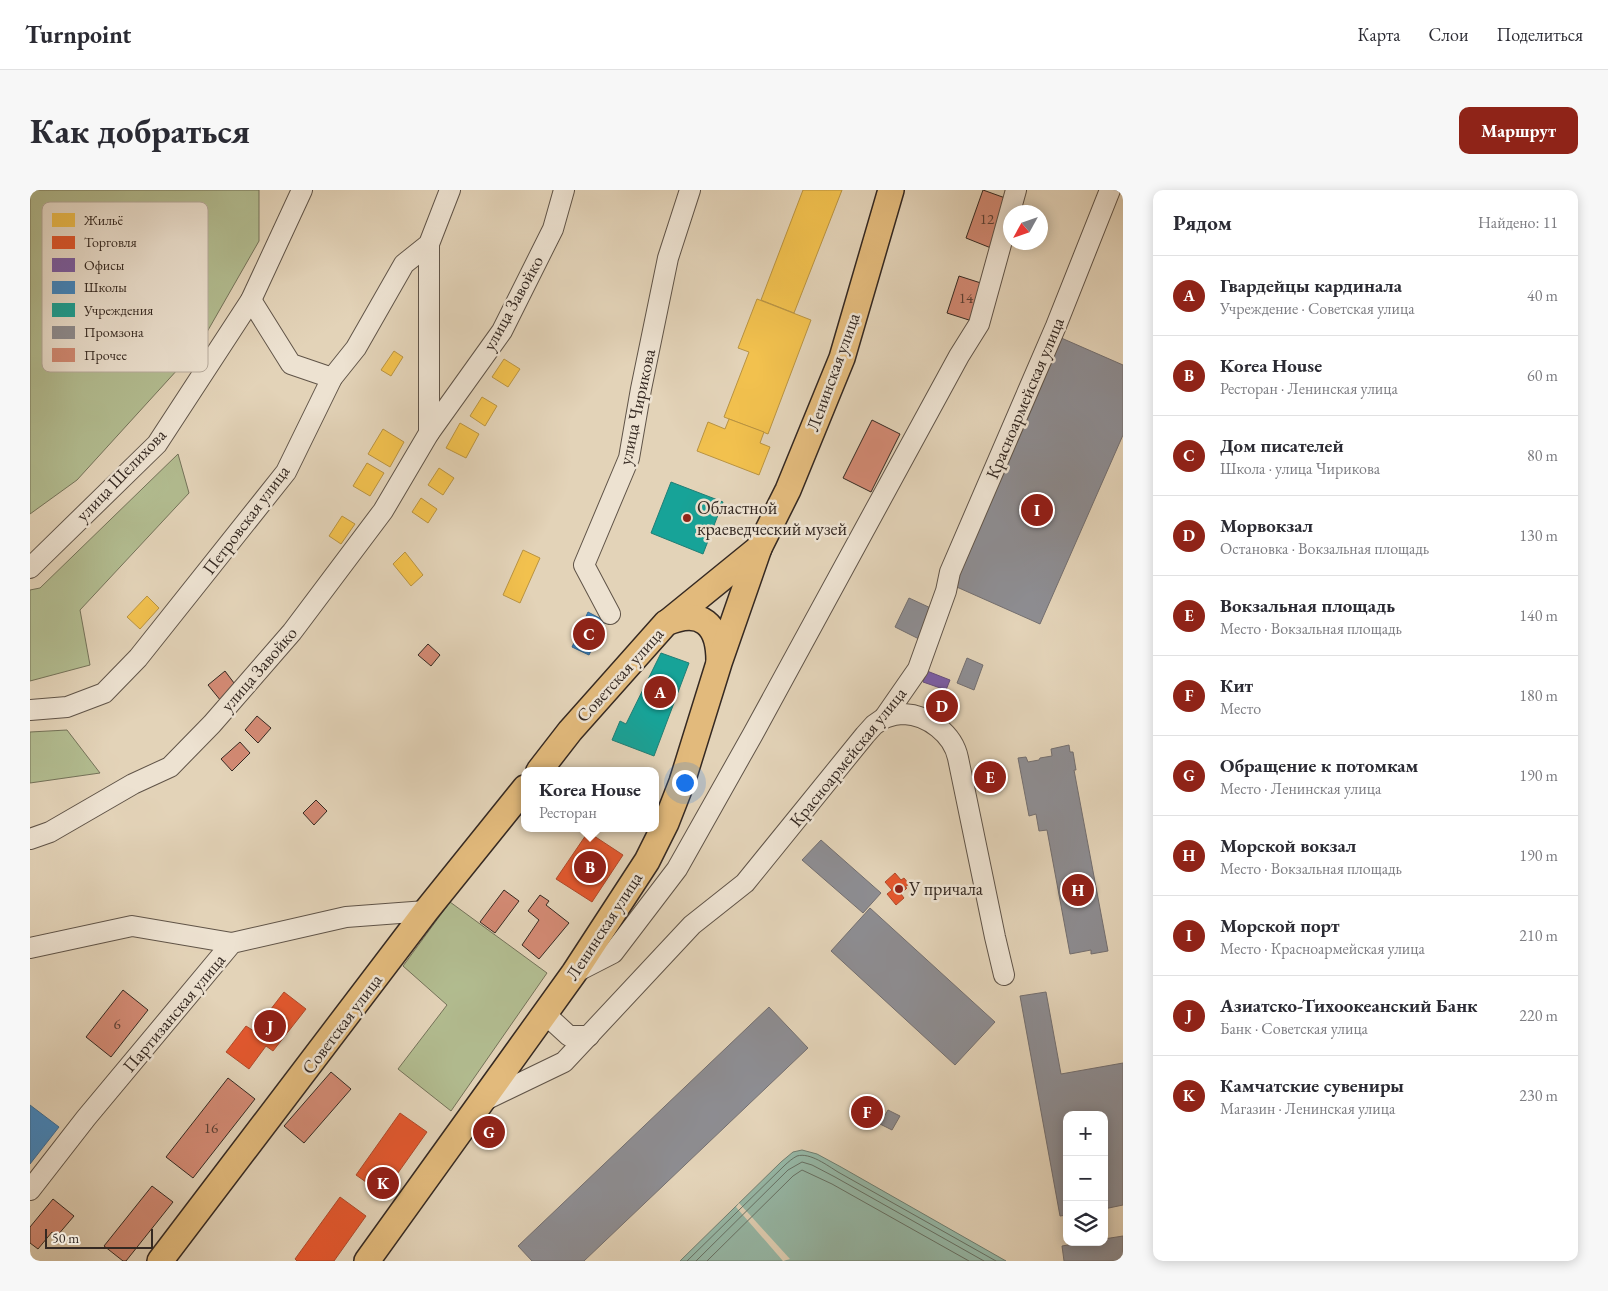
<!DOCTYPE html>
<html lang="ru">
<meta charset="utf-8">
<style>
body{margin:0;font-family:"EB Garamond",serif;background:#f7f7f7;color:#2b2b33}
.controls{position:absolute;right:15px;bottom:15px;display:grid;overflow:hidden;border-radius:10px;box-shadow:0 2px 12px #0003}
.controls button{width:45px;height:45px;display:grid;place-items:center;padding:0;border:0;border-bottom:1px solid #e1e1e2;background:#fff;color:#2b2b33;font:25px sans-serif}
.compass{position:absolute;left:973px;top:15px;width:45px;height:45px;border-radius:50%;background:#fff;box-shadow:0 2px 12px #0003;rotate:230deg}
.scale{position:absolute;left:15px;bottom:12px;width:108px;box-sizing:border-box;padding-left:5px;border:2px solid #352922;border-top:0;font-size:14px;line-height:18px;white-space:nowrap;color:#352922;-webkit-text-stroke:4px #ede2d1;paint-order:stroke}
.you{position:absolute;left:654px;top:592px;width:18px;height:18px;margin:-12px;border:4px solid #fff;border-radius:50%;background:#1a73e8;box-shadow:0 0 0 8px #1a73e833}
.badge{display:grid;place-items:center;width:32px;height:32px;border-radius:50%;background:#8f2418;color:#fff;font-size:16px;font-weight:700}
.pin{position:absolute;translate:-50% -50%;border:2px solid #fff;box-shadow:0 1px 5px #0006}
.popup{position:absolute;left:491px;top:577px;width:138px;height:65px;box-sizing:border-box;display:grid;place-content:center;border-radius:10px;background:#fff;filter:drop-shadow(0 1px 4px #0005);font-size:16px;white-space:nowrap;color:#7c7c81}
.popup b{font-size:19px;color:#2b2b33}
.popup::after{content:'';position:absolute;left:50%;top:100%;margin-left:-10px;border:10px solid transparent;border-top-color:#fff}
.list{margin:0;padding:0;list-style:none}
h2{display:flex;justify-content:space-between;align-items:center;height:65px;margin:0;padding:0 20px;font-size:21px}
h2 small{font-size:16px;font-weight:400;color:#7c7c81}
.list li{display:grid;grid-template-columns:32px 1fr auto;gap:15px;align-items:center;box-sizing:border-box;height:80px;padding:0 20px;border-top:1px solid #e1e1e2}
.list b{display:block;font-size:19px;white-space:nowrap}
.list p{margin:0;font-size:16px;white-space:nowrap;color:#7c7c81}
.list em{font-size:16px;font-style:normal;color:#7c7c81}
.icon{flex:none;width:28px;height:28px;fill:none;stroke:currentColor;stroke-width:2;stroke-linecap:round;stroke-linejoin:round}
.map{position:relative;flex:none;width:1093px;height:1071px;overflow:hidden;border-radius:10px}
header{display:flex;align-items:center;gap:30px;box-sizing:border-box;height:70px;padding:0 25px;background:#fff;border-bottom:1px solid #e1e1e2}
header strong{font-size:24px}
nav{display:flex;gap:28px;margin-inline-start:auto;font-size:18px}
.intro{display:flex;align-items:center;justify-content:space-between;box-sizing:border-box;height:120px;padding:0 30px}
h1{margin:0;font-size:35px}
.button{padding:12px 22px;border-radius:10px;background:#8f2418;color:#fff;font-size:18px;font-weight:700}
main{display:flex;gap:30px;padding:0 30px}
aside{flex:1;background:#fff;border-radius:10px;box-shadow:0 2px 12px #0003}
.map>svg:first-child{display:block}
.green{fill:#b2bc90;stroke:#747259}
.water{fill:#96b9a8;stroke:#6f7f72}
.pier{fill:#e3d3b8}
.homes{fill:#f2c14e;stroke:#b99341}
.shops{fill:#e4572e;stroke:#b0492a}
.offices{fill:#7b5ea7;stroke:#664e7f}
.schools{fill:#3f88c5;stroke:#3c6c94}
.public{fill:#17a398;stroke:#207e75}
.industry{fill:#8d8d92;stroke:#736f70}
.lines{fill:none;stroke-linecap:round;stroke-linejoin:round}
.shore{stroke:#667165;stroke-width:1}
.building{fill:#d38a74;stroke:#352922}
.minor-casing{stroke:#605448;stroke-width:22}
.major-casing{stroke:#352922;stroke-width:28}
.minor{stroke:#ede2d1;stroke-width:20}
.major{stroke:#e2ba7c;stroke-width:25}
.poi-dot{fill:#8f2418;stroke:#ede2d1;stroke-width:2}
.labels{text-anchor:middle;stroke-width:5;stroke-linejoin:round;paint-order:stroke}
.number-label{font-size:15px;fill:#5c4136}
.street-label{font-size:18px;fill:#352922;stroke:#ede2d1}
.poi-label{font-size:18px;fill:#352922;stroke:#ede2d1;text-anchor:start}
.key{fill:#ede2d1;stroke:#b6aa9c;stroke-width:1}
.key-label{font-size:14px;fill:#352922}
</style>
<header>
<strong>Turnpoint</strong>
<nav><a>Карта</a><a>Слои</a><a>Поделиться</a></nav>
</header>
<div class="intro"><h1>Как добраться</h1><a class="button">Маршрут</a></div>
<main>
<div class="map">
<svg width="1093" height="1071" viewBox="0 0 1093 1071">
<rect width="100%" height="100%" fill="#e3d3b8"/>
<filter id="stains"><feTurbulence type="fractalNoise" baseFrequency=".004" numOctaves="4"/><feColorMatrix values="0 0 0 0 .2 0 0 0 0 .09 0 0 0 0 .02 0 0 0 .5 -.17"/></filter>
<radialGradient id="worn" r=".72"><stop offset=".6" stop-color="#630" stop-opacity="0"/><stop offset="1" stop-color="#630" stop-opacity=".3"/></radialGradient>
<g class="green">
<path d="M0 0H229V51L169 156 47 290 0 324Z"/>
<path d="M148 264 159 303 50 420 60 475 0 491V400L10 398Z"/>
<path d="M37 540 70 583 0 593V542Z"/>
<path d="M420 712 517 783 421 921 368 879 417 815 373 776Z"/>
</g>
<path class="water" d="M772 960 787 964 811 977 976 1071H650L751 972 763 962Z"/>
<path class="pier" d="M709 1013 760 1069 753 1071 706 1017Z"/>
<g class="homes">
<path d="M773 0H812L764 123 731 110Z"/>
<path d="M727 109 781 130 738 244 694 227 719 162 708 158Z"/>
<path d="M364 161 373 167 361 186 351 180Z"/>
<path d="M474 169 490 179 478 197 462 187Z"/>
<path d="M452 207 467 216 455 236 440 226Z"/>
<path d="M699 229 734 242 730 253 740 257 729 285 667 261 678 232 695 239Z"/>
<path d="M430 233 449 244 436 268 416 258Z"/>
<path d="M353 239 374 252 360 277 338 264Z"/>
<path d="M337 273 354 283 340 306 323 296Z"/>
<path d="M409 278 424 288 413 305 398 295Z"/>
<path d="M391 308 407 319 398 333 382 322Z"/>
<path d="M312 326 325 334 311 354 299 346Z"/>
<path d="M493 360 510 368 490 413 473 405Z"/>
<path d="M375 362 393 385 381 396 363 374Z"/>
<path d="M117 406 129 418 110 439 97 427Z"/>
</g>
<g class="shops">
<path d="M558 642 593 665 562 712 526 689Z"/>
<path d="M865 683 871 690 874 688 879 694 875 697 877 698 871 704 874 708 866 715 857 704 862 700 855 692Z"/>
<path d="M254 802 276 819 243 861 236 856 219 879 196 862 216 836 224 841Z"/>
<path d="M370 923 397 942 353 1004 326 985Z"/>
<path d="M310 1007 336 1026 304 1071H267L265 1069Z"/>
</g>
<path class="offices" d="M897 481 920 490 916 500 893 492Z"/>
<g class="schools">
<path d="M558 422 575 431 559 465 542 457Z"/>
<path d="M0 915 29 937 0 974Z"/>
</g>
<g class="public">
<path d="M641 292 693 312 673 364 621 343Z"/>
<path d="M631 463 659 473 624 566 582 550 590 531 596 534Z"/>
</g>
<g class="industry">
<path d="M1029 147 1093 175V245L1010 434 920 394Z"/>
<path d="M879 408 905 420 891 450 865 437Z"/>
<path d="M937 468 953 475 944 500 927 493Z"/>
<path d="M1039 555 1040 562H1043L1046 580H1044L1078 761 1061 764V760L1040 764 1017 640 1009 641 1006 624 999 626 988 568 996 567 998 572 1009 570 1010 568 1022 566 1021 559Z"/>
<path d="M791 650 851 703 833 723 772 670Z"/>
<path d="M840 718 965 832 925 875 801 761Z"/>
<path d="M1016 802 1031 884 1093 873V1015L1074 1019V925H1037V1025L1030 1026 990 806Z"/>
<path d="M739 817 778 858 554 1071H502L488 1056Z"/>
<path d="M858 920 870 926 862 940 850 934Z"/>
<path d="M1093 1046V1071H1034L1032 1056 1055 1052H1074V1049Z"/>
</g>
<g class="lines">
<g class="shore">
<path d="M657 1071 754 976C758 972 763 968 767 966 780 962 798 976 808 982L966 1071"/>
<path d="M666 1071 758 980 772 972 782 975 805 987 954 1071"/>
<path d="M677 1071 763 986 772 980 802 994 939 1071"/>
</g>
</g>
<g class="building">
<path d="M953 0 978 9 961 58 936 48Z"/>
<path d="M929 86 954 94 942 131 917 123Z"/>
<path d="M842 230 870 244 841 302 813 288Z"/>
<path d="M398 454 410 465 401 476 388 465Z"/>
<path d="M195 481 207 497 191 511 178 495Z"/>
<path d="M227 526 241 538 228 553 215 540Z"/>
<path d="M210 552 220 563 202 581 191 569Z"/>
<path d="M286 610 297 621 284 635 273 623Z"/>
<path d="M474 700 489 711 465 743 450 732Z"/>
<path d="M510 705 519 711 516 715 539 733 509 769 492 755 509 730 498 721Z"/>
<path d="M93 800 118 820 81 867 56 847Z"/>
<path d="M301 882 321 899 274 953 254 936Z"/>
<path d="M198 888 225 909 163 988 136 967Z"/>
<path d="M122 996 143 1012 96 1071H93L74 1056Z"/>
<path d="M23 1009 44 1026 27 1046 22 1042 8 1059 0 1053V1037Z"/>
</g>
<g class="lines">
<defs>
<g id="minor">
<path d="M221 110 261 174 302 188"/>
<path d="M399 243 472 141 523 39 534 0"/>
<path d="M0 378 127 254 221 110 272 0"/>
<path d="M580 424 554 375 599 268 611 199 638 68 660 0"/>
<path d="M0 520 37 517 74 503 108 468 256 282 302 188 326 158 374 74 399 54 420 0"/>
<path d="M854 528C860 526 867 524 874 524 898 525 923 544 928 568L965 747 974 785"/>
<path d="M0 649 20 642 103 594 140 577 182 534 262 442 353 321 399 243V54"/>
<path d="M0 758 102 736 202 753"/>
<path d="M544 783 583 763 647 679 723 544 929 166 949 134 986 0"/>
<path d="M515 824 539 846H559"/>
<path d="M451 912 534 872 662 735 715 693 835 545 844 535 854 528 888 479 916 401 920 382 1026 136 1080 0"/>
<path d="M0 1000 56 928 202 753 316 727 396 721"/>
</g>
<g id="major">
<path d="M638 432 729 358"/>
<path d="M509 581 540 541 636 433C671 418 689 434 689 471"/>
<path d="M130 1071 396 721 495 598"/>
<path d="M337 1071 544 783 617 671 636 633 652 592 689 473 729 358 758 300 812 168 861 0"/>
</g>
</defs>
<use href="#minor" class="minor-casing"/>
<use href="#major" class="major-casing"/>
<use href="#minor" class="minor"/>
<use href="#major" class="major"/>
</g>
<g class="poi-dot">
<circle cx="657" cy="328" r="5"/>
<circle cx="869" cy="699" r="5"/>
</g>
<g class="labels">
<g class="number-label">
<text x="957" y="34">12</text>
<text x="936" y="113">14</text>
<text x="87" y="839">6</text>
<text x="181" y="943">16</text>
</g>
<g class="street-label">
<text transform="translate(483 113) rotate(-61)" y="6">улица Завойко</text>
<text transform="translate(803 182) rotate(-70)" y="6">Ленинская улица</text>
<text transform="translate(995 208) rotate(-67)" y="6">Красноармейская улица</text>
<text transform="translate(607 217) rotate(-78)" y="6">улица Чирикова</text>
<text transform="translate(91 285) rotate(-46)" y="6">улица Шелихова</text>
<text transform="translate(216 330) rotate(-53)" y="6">Петровская улица</text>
<text transform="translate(229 479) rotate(-49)" y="6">улица Завойко</text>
<text transform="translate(590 485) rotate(-48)" y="6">Советская улица</text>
<text transform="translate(818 567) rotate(-51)" y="6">Красноармейская улица</text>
<text transform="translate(574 736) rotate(-57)" y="6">Ленинская улица</text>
<text transform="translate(144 823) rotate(-50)" y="6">Партизанская улица</text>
<text transform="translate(312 834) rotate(-53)" y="6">Советская улица</text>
</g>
<g class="poi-label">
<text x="667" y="324">Областной<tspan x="667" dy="21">краеведческий музей</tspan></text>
<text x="879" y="705">У причала</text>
</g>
</g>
<rect x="12" y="12" width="166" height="170" rx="8" class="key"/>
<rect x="22" y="23" width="23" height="14" fill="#f2c14e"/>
<rect x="22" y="46" width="23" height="13" fill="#e4572e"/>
<rect x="22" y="68" width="23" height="14" fill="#7b5ea7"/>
<rect x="22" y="91" width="23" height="13" fill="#3f88c5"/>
<rect x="22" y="113" width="23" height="14" fill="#17a398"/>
<rect x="22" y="136" width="23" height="13" fill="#8d8d92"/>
<rect x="22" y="158" width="23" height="14" fill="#d38a74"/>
<g class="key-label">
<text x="54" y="35">Жильё</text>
<text x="54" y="57">Торговля</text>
<text x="54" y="80">Офисы</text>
<text x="54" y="102">Школы</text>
<text x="54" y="125">Учреждения</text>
<text x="54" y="147">Промзона</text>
<text x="54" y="170">Прочее</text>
</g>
<rect width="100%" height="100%" filter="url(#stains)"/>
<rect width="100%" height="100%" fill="url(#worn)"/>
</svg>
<div class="controls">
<button>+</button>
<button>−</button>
<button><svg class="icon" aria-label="layers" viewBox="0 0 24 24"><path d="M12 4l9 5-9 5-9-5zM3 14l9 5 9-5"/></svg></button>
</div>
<svg class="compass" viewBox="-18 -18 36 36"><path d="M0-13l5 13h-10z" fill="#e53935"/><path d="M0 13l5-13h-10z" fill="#7c7c81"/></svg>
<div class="scale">50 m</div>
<div class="you"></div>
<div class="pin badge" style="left:630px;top:502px">A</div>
<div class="pin badge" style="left:560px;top:677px">B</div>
<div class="popup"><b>Korea House</b>Ресторан</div>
<div class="pin badge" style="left:559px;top:444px">C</div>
<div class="pin badge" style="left:912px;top:516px">D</div>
<div class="pin badge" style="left:960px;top:587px">E</div>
<div class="pin badge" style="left:837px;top:922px">F</div>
<div class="pin badge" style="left:459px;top:942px">G</div>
<div class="pin badge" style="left:1048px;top:700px">H</div>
<div class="pin badge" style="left:1007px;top:320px">I</div>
<div class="pin badge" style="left:240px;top:836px">J</div>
<div class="pin badge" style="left:353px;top:993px">K</div>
</div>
<aside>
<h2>Рядом<small>Найдено: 11</small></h2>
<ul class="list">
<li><span class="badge">A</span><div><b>Гвардейцы кардинала</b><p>Учреждение · Советская улица</p></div><em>40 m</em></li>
<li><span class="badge">B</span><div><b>Korea House</b><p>Ресторан · Ленинская улица</p></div><em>60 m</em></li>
<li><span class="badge">C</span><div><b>Дом писателей</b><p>Школа · улица Чирикова</p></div><em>80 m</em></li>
<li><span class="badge">D</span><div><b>Морвокзал</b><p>Остановка · Вокзальная площадь</p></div><em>130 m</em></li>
<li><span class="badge">E</span><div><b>Вокзальная площадь</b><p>Место · Вокзальная площадь</p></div><em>140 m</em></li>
<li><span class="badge">F</span><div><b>Кит</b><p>Место</p></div><em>180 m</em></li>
<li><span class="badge">G</span><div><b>Обращение к потомкам</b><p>Место · Ленинская улица</p></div><em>190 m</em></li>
<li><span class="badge">H</span><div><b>Морской вокзал</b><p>Место · Вокзальная площадь</p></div><em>190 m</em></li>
<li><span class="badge">I</span><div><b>Морской порт</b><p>Место · Красноармейская улица</p></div><em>210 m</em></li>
<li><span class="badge">J</span><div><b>Азиатско-Тихоокеанский Банк</b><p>Банк · Советская улица</p></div><em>220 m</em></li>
<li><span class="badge">K</span><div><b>Камчатские сувениры</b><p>Магазин · Ленинская улица</p></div><em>230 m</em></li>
</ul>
</aside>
</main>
